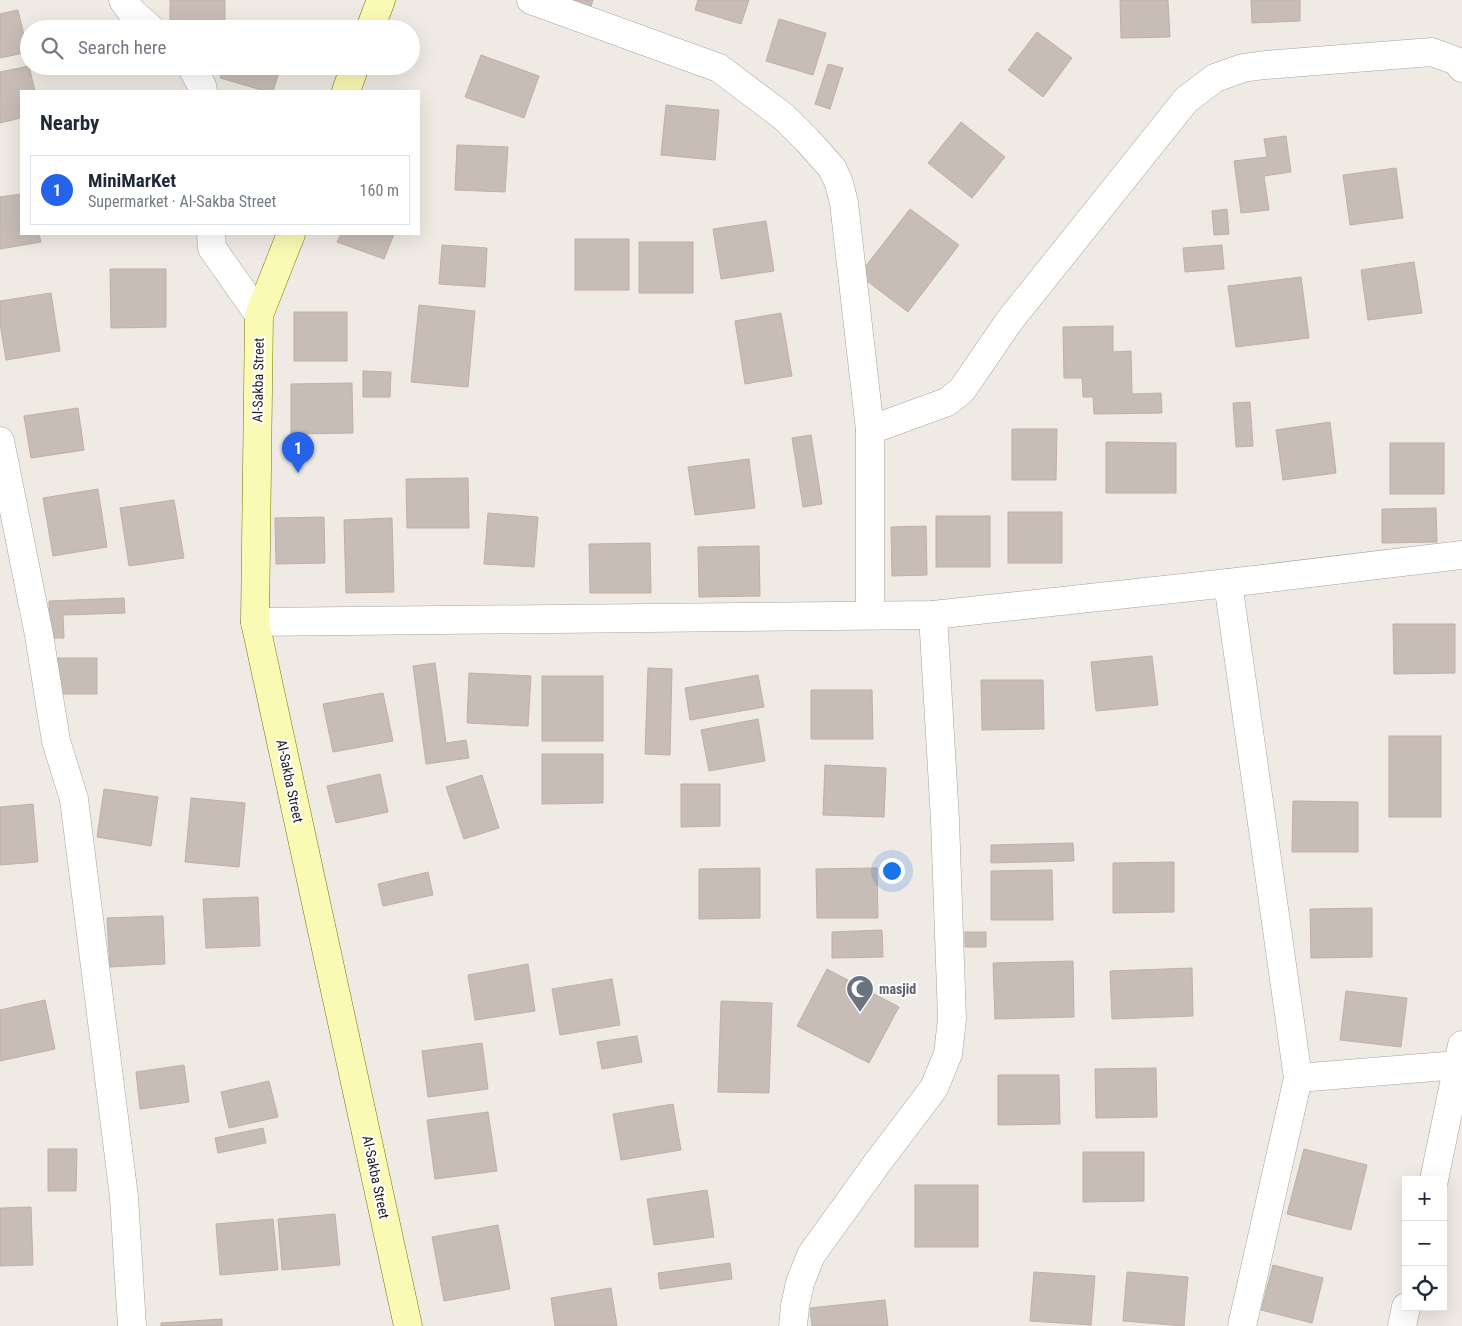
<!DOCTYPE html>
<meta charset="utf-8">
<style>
body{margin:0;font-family:"Roboto Condensed",sans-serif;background:#f6f6f7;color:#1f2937}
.controls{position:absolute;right:15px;bottom:15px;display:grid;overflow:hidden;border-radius:0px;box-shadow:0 5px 20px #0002}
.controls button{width:45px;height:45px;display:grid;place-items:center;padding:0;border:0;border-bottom:1px solid #e0e1e3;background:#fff;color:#1f2937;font:25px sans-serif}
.you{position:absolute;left:891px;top:870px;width:18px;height:18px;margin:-12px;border:4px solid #fff;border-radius:50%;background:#1a73e8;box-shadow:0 0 0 8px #1a73e833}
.badge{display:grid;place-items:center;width:32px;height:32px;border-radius:50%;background:#2563eb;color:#fff;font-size:16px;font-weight:700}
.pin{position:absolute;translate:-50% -41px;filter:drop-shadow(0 1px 2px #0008)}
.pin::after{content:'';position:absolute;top:26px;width:18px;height:15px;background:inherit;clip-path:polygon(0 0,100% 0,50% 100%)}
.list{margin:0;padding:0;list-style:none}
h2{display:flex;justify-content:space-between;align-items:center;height:65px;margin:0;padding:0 20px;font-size:21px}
h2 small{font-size:16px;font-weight:400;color:#747a83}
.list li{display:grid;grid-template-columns:32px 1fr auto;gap:15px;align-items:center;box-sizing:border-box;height:70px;margin:0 10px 10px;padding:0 10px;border:1px solid #e0e1e3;border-radius:0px}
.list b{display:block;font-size:19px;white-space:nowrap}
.list p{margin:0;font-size:16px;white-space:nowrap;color:#747a83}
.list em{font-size:16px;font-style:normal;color:#747a83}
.icon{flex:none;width:28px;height:28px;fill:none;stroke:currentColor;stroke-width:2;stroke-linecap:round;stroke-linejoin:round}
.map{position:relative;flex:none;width:1462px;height:1326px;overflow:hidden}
.search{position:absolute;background:#fff;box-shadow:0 5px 20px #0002;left:20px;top:20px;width:400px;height:55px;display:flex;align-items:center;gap:12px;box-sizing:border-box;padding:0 18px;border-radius:28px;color:#747a83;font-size:19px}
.panel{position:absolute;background:#fff;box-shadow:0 5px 20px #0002;left:20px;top:90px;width:400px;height:145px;border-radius:0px}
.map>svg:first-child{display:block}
.building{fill:#c7bcb6;stroke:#c1b0a5}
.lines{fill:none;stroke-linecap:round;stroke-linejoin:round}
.street-casing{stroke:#a4a4a4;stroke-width:29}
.secondary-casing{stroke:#717702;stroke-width:29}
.street{stroke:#fff;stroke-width:28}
.secondary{stroke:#fbfab5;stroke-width:28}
.labels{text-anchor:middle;stroke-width:4;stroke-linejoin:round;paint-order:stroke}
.street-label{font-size:14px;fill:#1d1d1d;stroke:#fff}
.worship-label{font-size:14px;font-weight:bold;fill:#5b616d;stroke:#fff;text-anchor:start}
</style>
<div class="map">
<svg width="1462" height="1326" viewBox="0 0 1462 1326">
<rect width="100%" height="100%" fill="#efeae3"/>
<g class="building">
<rect x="170" y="0" width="55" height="24"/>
<path d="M559 0H593L590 10Z"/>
<path d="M698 0H749L741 24 695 10Z"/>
<path d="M1120 0H1168L1170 37 1121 38Z"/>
<path d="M1251 0H1300V21L1252 23Z"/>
<path d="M18 10 28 52 0 58V14Z"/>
<path d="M779 19 826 33 813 75 766 61Z"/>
<path d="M1037 32 1072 58 1043 97 1008 70Z"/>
<path d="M481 55 539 76 524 118 465 97Z"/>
<path d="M828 64 843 68 830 109 815 104Z"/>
<path d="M29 66 35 91H21V118L0 123V72Z"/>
<path d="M224 66H281L273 91H265L220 78Z"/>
<path d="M666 105 719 110 715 160 661 155Z"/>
<path d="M961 122 1005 157 972 198 928 163Z"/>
<path d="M1286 136 1291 172 1264 176 1269 210 1241 213 1234 161 1267 157 1264 139Z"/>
<path d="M457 145 508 147 505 192 455 190Z"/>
<path d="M1396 168 1403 218 1350 225 1343 175Z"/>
<path d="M21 194V234H39L41 242 0 249V197Z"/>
<path d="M910 209 959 245 908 312 859 275Z"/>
<path d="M1227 209 1229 234 1214 235 1212 211Z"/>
<path d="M766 221 774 271 721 279 713 229Z"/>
<path d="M341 234H394L384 259 337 242Z"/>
<rect x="575" y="239" width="54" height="51"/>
<rect x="639" y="242" width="54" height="51"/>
<path d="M442 245 487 248 485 287 439 284Z"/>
<path d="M1222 245 1224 269 1185 272 1183 248Z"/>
<path d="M1414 262 1422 313 1368 320 1361 270Z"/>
<path d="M110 269H166V327L111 328Z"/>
<path d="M1301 277 1309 338 1236 347 1228 286Z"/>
<path d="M51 293 60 351 6 360 0 324V301Z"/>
<path d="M419 305 475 311 468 387 411 382Z"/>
<rect x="294" y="312" width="53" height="49"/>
<path d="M781 313 792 376 745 384 735 321Z"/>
<path d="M1113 326V352L1131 351 1132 394 1161 393 1162 413 1094 414 1093 397H1083L1082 378H1064L1063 327Z"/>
<path d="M363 371 391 372 390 397H363Z"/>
<path d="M352 383 353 433 291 434V384Z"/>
<path d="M1250 402 1253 446 1236 447 1233 403Z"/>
<path d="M78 408 84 450 31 458 24 416Z"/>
<path d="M1330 422 1336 473 1283 480 1276 430Z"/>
<path d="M1012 429H1057L1056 480H1012Z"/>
<path d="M811 435 822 504 803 507 792 438Z"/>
<path d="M1106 442 1176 443V493H1106Z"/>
<rect x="1390" y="443" width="54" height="51"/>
<path d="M749 459 755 508 695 515 688 467Z"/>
<path d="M468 478 469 528H407L406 479Z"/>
<path d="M98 489 107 547 53 556 43 498Z"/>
<path d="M174 500 184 558 129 566 120 508Z"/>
<path d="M1436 508 1437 542 1382 543V509Z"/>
<rect x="1008" y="512" width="54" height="51"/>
<path d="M488 513 538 517 534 567 484 564Z"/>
<rect x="936" y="516" width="54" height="51"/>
<path d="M324 517 325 563 276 564 275 518Z"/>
<path d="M392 518 394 592 346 593 344 520Z"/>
<path d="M926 526 927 575 892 576 891 527Z"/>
<path d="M650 543 651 593H590L589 544Z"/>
<path d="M759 546 760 596 699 597 698 547Z"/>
<path d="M124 598 125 613 63 615 64 638H50L49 601Z"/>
<path d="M1393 624H1455V673L1394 674Z"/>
<path d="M1152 656 1158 705 1096 711 1091 662Z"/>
<rect x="57" y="658" width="40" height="36"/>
<path d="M435 663 446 743 466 740 469 758 426 764 413 666Z"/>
<path d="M648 668 672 669 670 755 645 754Z"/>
<path d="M469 673 531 676 528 726 467 723Z"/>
<path d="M758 675 764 707 690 720 685 688Z"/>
<rect x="542" y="676" width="61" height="65"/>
<path d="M981 680H1043L1044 729 982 730Z"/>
<path d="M811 690H872L873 739H811Z"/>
<path d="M383 693 393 741 333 752 323 704Z"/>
<path d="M758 719 765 761 709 771 701 730Z"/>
<rect x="1389" y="736" width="52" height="81"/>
<path d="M542 754H603V803L542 804Z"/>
<path d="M825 765 886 768 884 817 823 815Z"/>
<path d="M380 774 388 812 336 823 327 786Z"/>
<path d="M482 775 499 828 464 839 446 787Z"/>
<path d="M681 784H720V826L681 827Z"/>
<path d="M104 789 158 797 151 846 97 837Z"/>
<path d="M191 798 245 803 239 867 185 862Z"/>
<path d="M1293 801 1358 802V852H1292Z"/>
<path d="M33 804 38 862 0 865V807Z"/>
<path d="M1073 843 1074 861 991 863V845Z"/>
<path d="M1174 862V912L1113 913V863Z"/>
<path d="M760 868V918L699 919V869Z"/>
<path d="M877 868 878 918H817L816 869Z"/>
<path d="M1052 870 1053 920H991V871Z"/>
<path d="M428 872 433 895 383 906 378 884Z"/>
<path d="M258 897 260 946 206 948 203 899Z"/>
<path d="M1372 908V957L1311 958 1310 909Z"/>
<path d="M163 916 165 964 110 967 107 918Z"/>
<path d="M882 930 883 957 832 958V932Z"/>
<rect x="965" y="932" width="21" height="15"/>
<path d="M1073 961 1074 1017 995 1019 993 963Z"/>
<path d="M528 964 535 1011 475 1020 468 975Z"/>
<path d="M1192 968 1193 1016 1112 1019 1110 971Z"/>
<path d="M827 969 899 1007 869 1063 797 1026Z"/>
<path d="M612 979 620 1025 560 1035 552 989Z"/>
<path d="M1346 991 1407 998 1401 1047 1340 1040Z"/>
<path d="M45 1000 55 1049 0 1061V1010Z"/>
<path d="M721 1001 772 1003 769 1093 718 1092Z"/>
<path d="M637 1036 642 1062 602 1069 597 1042Z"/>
<path d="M482 1043 488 1089 428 1097 422 1051Z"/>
<path d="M184 1065 189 1102 140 1109 136 1072Z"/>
<path d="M1156 1068 1157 1117 1096 1118 1095 1069Z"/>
<path d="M998 1075H1059L1060 1124 998 1125Z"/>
<path d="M269 1081 278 1117 229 1128 221 1092Z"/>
<path d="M673 1104 681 1150 621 1160 613 1114Z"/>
<path d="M488 1112 497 1171 435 1179 427 1120Z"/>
<path d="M263 1128 266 1143 218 1153 215 1138Z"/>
<path d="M48 1149H77L76 1191H48Z"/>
<path d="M1304 1149 1367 1165 1351 1230 1287 1214Z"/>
<path d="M1083 1152H1144V1201L1083 1202Z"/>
<rect x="915" y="1185" width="63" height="62"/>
<path d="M707 1190 714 1237 654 1245 647 1199Z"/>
<path d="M31 1207 33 1265 0 1266V1208Z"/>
<path d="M335 1214 340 1265 282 1270 278 1219Z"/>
<path d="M273 1219 278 1270 220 1275 216 1224Z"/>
<path d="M498 1225 510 1289 444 1301 432 1237Z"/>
<path d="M730 1263 732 1279 660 1289 658 1273Z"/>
<path d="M1273 1265 1323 1278 1312 1323 1261 1310Z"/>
<path d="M1034 1272 1095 1276 1091 1325 1030 1321Z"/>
<path d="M1127 1272 1188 1277 1184 1326 1123 1321Z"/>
<path d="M611 1288 617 1326H555L551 1298Z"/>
<path d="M885 1300 888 1326H812L810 1308Z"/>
<path d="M222 1319V1326H161V1323Z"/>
</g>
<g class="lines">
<defs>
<g id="street">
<path d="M123 0 131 11 151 29"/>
<path d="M531 0 719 68 784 117 807 140 832 168 839 183 844 203 870 430V615"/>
<path d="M191 66 202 86 203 91"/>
<path d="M211 234 212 248 259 315"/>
<path d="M870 430 947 402 962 390 1010 320 1186 100 1215 78 1243 68 1265 65 1432 52 1456 61 1462 68"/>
<path d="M0 441 39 635 56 741 74 799 124 1197 132 1326"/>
<path d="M1228 583 1298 1078 1242 1326"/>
<path d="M255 622 933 615 1228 583 1462 555"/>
<path d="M1298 1078 1458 1065"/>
<path d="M1434 1180 1462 1045"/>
<path d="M793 1326 795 1306 800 1283 811 1255 878 1162 934 1088 948 1054 952 1019 945 820 933 615"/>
<path d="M1402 1326 1406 1307"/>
</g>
<g id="secondary">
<path d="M370 29 381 0"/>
<path d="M346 91 355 66"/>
<path d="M291 234 259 315 255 622 408 1326"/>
</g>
</defs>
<use href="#street" class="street-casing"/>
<use href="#secondary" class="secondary-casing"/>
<use href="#street" class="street"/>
<use href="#secondary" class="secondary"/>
</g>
<defs>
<symbol id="mosque-pin" viewBox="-11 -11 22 30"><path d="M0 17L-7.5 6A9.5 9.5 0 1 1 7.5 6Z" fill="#6b7280" stroke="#fff"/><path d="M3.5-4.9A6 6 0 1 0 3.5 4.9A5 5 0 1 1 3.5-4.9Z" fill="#fff"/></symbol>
</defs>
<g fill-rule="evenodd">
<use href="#mosque-pin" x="844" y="973" width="32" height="43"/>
</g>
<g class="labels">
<g class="street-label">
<text transform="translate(258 380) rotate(-89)" y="5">Al-Sakba Street</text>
<text transform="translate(290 781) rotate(78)" y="5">Al-Sakba Street</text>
<text transform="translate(376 1177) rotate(78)" y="5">Al-Sakba Street</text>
</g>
<g class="worship-label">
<text x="879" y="994">masjid</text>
</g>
</g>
</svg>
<div class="controls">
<button>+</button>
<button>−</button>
<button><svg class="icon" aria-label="locate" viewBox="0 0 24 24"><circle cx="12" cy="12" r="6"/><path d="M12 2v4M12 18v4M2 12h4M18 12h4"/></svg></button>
</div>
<div class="you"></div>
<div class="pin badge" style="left:298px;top:473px">1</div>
<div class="search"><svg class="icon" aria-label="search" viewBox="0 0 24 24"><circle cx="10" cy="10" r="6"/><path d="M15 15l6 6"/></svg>Search here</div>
<section class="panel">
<h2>Nearby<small></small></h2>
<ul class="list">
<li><span class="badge">1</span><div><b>MiniMarKet</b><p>Supermarket · Al-Sakba Street</p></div><em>160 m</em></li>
</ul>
</section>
</div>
